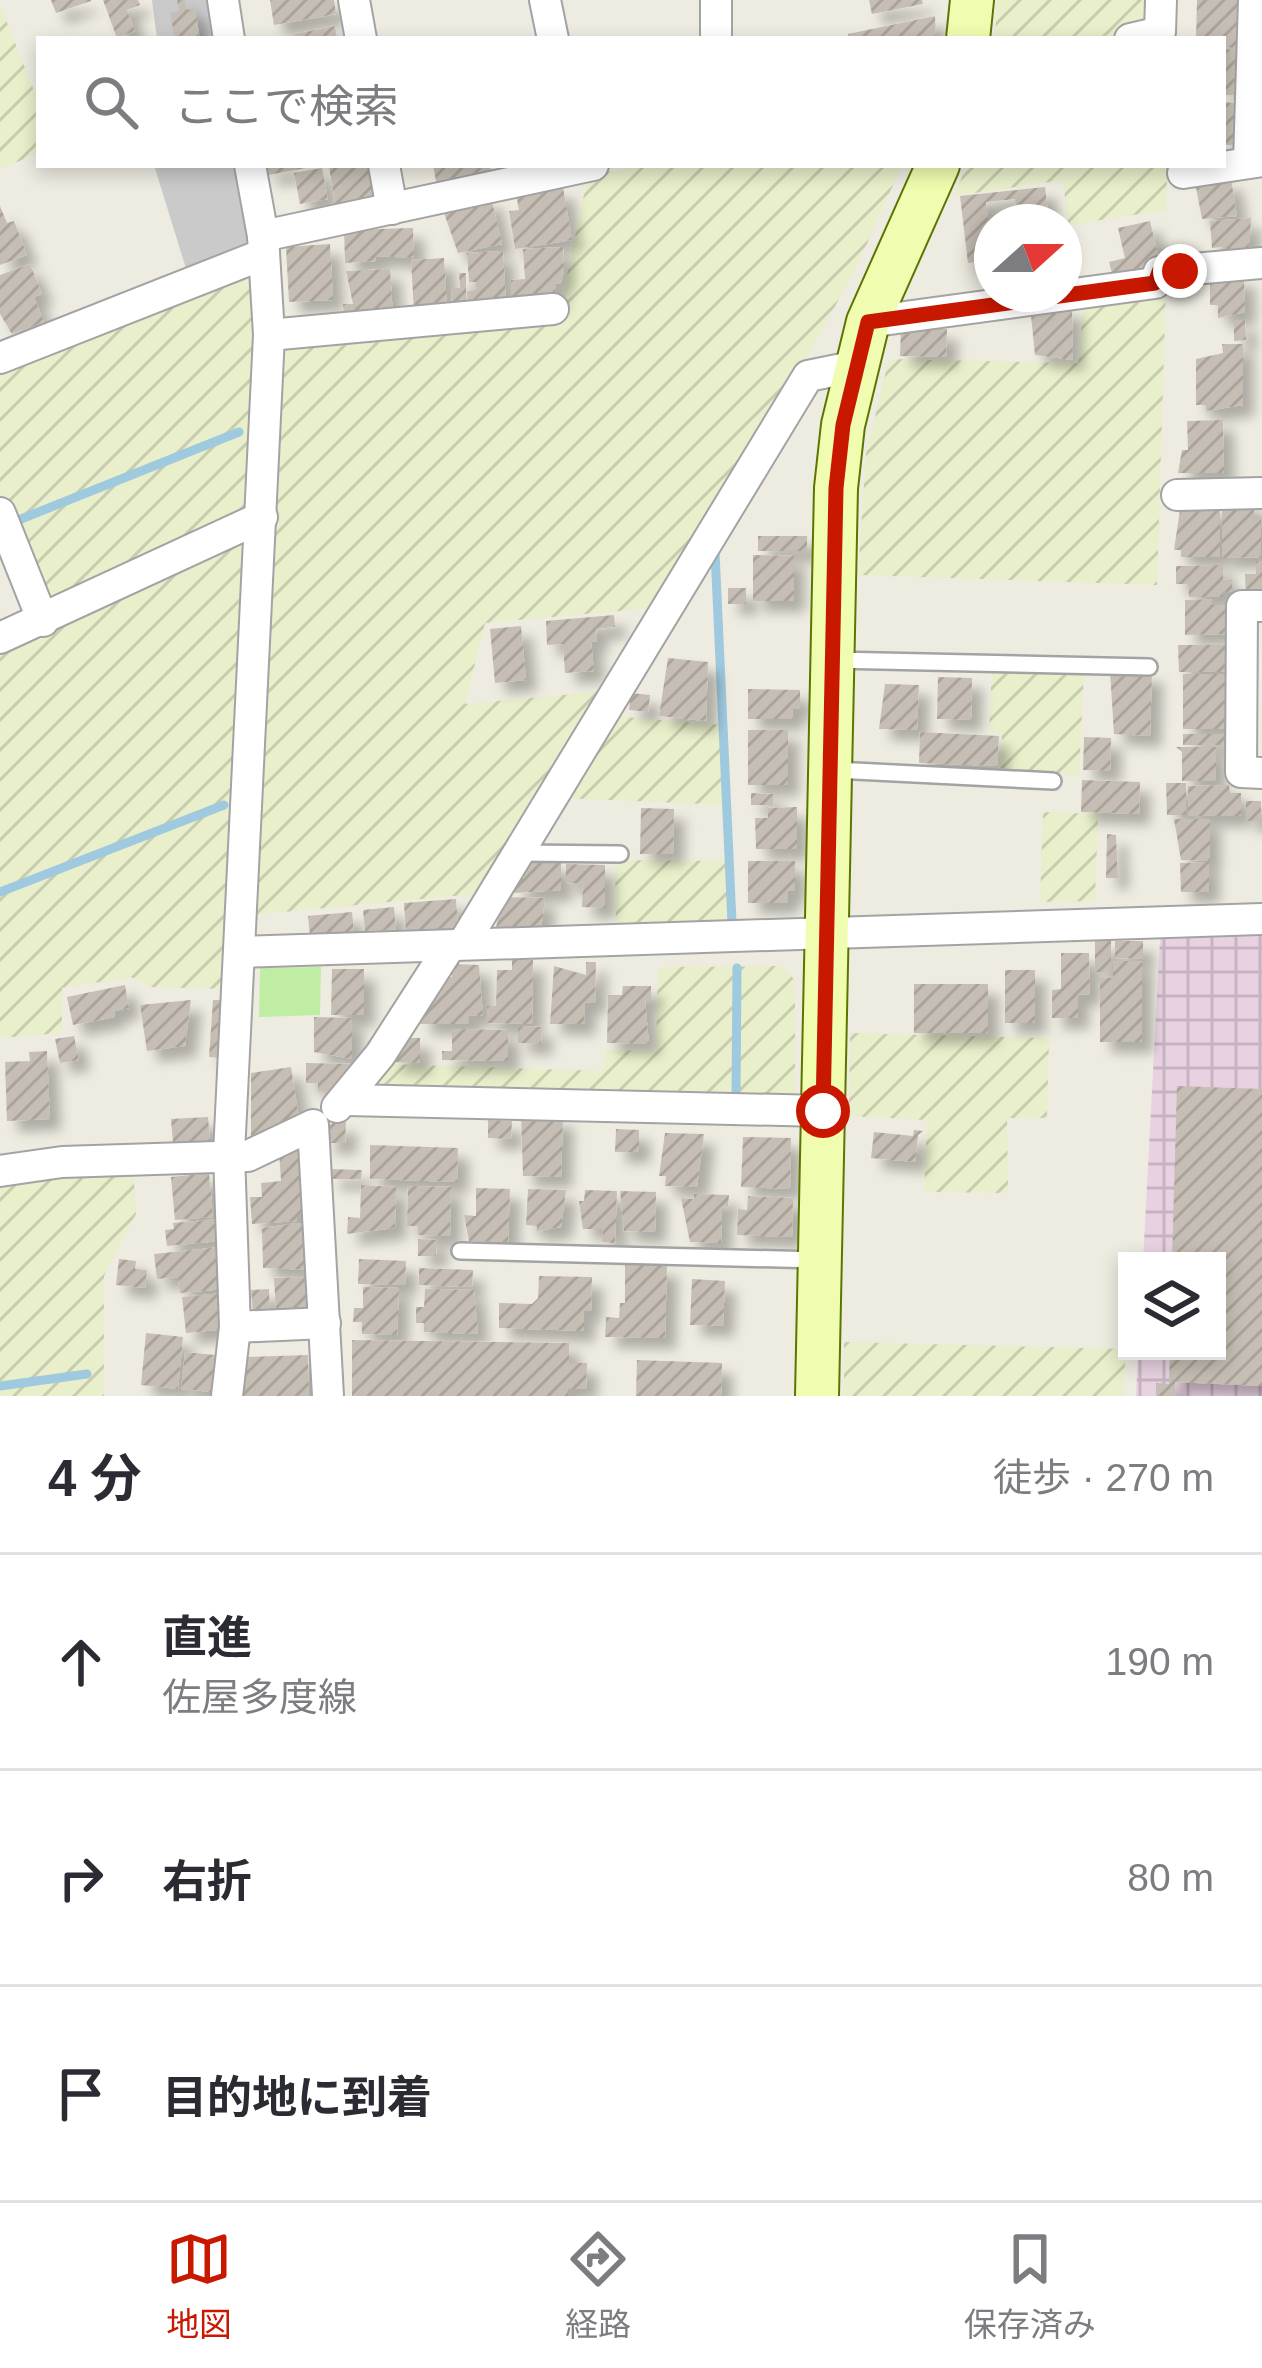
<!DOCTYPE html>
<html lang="ja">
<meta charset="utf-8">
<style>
body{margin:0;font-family:Helvetica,"Noto Sans JP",sans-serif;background:#f7f7f7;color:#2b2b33}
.controls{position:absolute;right:36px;bottom:36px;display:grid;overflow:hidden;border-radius:0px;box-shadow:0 6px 18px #0003}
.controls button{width:108px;height:108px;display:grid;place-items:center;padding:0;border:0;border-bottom:3px solid #e1e1e2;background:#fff;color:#2b2b33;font:60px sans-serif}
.compass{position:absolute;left:974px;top:204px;width:108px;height:108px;border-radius:50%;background:#fff;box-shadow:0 6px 18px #0003;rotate:69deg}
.stop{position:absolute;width:36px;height:36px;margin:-27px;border:9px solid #c81800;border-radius:50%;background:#fff}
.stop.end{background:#c81800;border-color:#fff;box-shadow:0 3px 12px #0008}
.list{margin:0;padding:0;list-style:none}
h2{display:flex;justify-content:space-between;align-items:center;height:156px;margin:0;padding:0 48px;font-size:51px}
h2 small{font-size:39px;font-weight:400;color:#7c7c81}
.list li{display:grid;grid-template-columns:78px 1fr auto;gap:36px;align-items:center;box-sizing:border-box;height:216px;padding:0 48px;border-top:3px solid #e1e1e2}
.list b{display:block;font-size:45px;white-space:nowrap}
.list p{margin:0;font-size:39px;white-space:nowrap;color:#7c7c81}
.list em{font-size:39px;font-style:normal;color:#7c7c81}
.icon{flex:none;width:66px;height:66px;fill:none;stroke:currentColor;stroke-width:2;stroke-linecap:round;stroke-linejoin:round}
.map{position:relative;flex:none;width:1262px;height:1396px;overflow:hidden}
.search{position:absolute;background:#fff;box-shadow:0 6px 18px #0003;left:36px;right:36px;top:36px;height:132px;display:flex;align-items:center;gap:30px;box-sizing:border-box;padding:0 42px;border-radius:0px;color:#7c7c81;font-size:45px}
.sheet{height:804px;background:#fff}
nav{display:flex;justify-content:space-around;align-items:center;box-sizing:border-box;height:168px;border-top:3px solid #e1e1e2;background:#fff;font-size:33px;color:#7c7c81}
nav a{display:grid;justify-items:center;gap:6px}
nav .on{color:#c81800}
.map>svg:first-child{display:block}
.industrial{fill:url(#industrial-grid)}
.religious{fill:#cacaca}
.farmland{fill:url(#farmland-furrows)}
.garden{fill:#beeda3}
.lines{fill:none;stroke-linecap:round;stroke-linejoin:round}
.stream{stroke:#9ec9df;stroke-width:9}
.building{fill:url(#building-hatch);filter:url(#shadow)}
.lane-casing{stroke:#a3a3a3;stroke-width:20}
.street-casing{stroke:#a3a3a3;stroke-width:34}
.secondary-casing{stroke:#5b7600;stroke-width:46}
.lane{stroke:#fff;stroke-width:15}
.street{stroke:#fff;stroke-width:30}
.secondary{stroke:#f0fdb0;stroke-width:42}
.route{stroke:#c81800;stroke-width:15}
</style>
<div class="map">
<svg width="1262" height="1396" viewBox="0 0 1262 1396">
<defs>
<pattern id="industrial-grid" width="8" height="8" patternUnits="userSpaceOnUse" patternTransform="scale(3)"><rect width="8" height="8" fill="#e8d2e1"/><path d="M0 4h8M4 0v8" fill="none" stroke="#c6b4c0"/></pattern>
<pattern id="farmland-furrows" width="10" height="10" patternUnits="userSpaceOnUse" patternTransform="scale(3)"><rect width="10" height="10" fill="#e8efca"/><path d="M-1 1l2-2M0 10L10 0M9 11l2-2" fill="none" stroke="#c6ccad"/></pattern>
<pattern id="building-hatch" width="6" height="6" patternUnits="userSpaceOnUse" patternTransform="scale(3)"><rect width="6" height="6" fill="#c6beb4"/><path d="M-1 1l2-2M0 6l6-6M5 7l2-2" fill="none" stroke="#aaa39a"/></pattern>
<filter id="shadow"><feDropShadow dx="11" dy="11" stdDeviation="6" flood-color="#0004"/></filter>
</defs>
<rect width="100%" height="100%" fill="#eeece1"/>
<path class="industrial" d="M1262 936V1396H1136L1138 1351H1217V1261H1143L1160 939Z"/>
<g class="religious">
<path d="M152 0H212L218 39H157Z"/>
<path d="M154 165H238L250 237 244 253 188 275Z"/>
</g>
<g class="farmland">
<path d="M997 0H1153V27L1104 39H995Z"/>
<path d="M0 5 39 103V153L0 169Z"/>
<path d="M641 165H902L857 266 804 363 651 608 485 623 465 704 606 691 485 893 251 915 280 344 558 317 588 176Z"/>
<path d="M967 165H1167L1166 210 1068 225 1063 180 954 196Z"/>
<path d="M230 278 249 281 254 297 250 513 42 602 0 496V368Z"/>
<path d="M1166 287 1157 585 858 575 866 454 889 359 1078 363 1084 298Z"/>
<path d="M239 539 249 547 228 989 151 987 131 977 62 988V1033L0 1038V646Z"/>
<path d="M992 668 1084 670 1079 776 1000 768 1002 733 989 732Z"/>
<path d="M613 716 723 725 726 805 563 798Z"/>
<path d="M1043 812 1098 814 1095 901 1040 902Z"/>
<path d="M615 860 729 861 732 922 616 932Z"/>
<path d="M780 966 795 980V1102L368 1097 383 1064 604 1071 605 1050 656 1051 658 967Z"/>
<path d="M850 1033 1049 1038 1047 1118H1007L1008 1193 924 1192 927 1120 849 1116Z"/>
<path d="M133 1167 136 1214 104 1276V1396H0V1180Z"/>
<path d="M844 1342 1126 1349 1123 1396H844Z"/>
</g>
<path class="garden" d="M321 967 320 1015 259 1017 260 968Z"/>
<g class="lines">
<g class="stream">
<path d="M11 523 239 432"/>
<path d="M715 552 732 922"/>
<path d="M0 892 224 805"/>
<path d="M736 1094 737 968"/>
<path d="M0 1386 87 1374"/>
</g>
</g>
<g class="building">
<path d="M51 0H91V1L56 13Z"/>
<path d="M103 0H138L140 5 127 10 135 31 117 38Z"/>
<path d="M177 0H185L187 10 195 8 200 39H175L170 13 179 11Z"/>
<path d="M270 0H334L336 14 274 25Z"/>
<path d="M869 0H922L923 4 872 14Z"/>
<path d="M1197 0H1238L1237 48 1223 47V39H1196Z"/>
<path d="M935 16 936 39H849L848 34Z"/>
<path d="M335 26 337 39H295L294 34Z"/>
<path d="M1223 49 1246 50 1239 95H1223Z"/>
<path d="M1223 102 1235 103 1234 122H1242L1238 145H1223Z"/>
<path d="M267 165H311V167L268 175Z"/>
<path d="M369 165 376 201 336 208 329 167Z"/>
<path d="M433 165H490L492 176 437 186Z"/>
<path d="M322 168 328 199 300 204 294 173Z"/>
<path d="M1231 179 1237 216 1202 219 1195 182Z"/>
<path d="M563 187 572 240 515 249 509 211 519 210 516 194Z"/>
<path d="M1045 187 1049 222H1018L1015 199 986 202 992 260 968 263 960 196Z"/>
<path d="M491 197 502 244 458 253 442 207Z"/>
<path d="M0 206 7 223 14 221 27 255 0 265Z"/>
<path d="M1251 218 1249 254 1223 256 1222 247 1212 248 1210 221Z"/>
<path d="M1150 221 1159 259 1147 262 1148 269 1113 277 1109 262 1125 258 1118 228Z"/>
<path d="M413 228 414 258 376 256V261L345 263 344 230Z"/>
<path d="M330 244 333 300 289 302 286 247Z"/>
<path d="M563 247 564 271 561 283 555 284 556 300 511 302V280L525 279 523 249Z"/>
<path d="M503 251 506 303 468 305 467 291 476 290V282H469L467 253Z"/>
<path d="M444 258 447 310 414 312 411 260Z"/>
<path d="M30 264 42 294 34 297 44 322 12 334 0 314V275Z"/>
<path d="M390 269 393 317 344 320 343 304H353L346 271Z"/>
<path d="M459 273H466V303L452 304 451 288H460Z"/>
<path d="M1210 276H1244L1245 312 1218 318V305H1210Z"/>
<path d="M1030 306 1072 307 1073 360 1035 355Z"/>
<path d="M1234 320H1245L1246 340 1234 341Z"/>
<path d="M901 329H947L946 357 900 356Z"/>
<path d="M1222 344H1243V405L1206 411V405H1196V359L1223 353Z"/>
<path d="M1223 420 1224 473H1178L1182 450H1188L1187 421Z"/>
<path d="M1254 501V518H1261V557L1222 558V502Z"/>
<path d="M1181 503 1220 508V557H1181V550H1174Z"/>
<rect x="758" y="536" width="49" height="15"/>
<path d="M753 555 794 556V601H753Z"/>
<path d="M1256 561H1262V601H1246L1245 574H1256Z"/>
<path d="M1223 565V580L1232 579V592H1223V597H1189L1188 584H1176V566Z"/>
<rect x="728" y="588" width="18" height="16"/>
<path d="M1212 599V605H1227V634L1185 635V600Z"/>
<path d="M614 615 615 627 596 629 597 641 591 642 594 671 565 673 563 644 547 645 546 621Z"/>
<path d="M521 626 526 680 495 683 490 629Z"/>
<path d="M1178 645H1225V672H1179Z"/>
<path d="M668 658 708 662 706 721 659 716Z"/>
<path d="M1110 671 1152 672 1150 736 1114 734Z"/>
<path d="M1183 674H1228L1229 729H1183Z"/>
<path d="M938 677 972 678 971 720 937 719Z"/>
<path d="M885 684 919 685 917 730 879 729Z"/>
<path d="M748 689 800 690V709H792L793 719H748Z"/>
<path d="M631 693 650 695 648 712 629 710Z"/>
<rect x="748" y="730" width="40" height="55"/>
<path d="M920 732 999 736 997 766 919 763Z"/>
<rect x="1183" y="734" width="49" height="11"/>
<path d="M1084 737 1111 738 1110 771 1083 770Z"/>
<path d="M1176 747H1216V781H1182V752Z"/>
<path d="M1082 780 1140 782 1139 814 1081 812Z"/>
<path d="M1166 783H1186V815H1167Z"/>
<path d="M1229 785 1230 793H1241V816H1188V786Z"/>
<path d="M751 793 773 794V805H751Z"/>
<rect x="1246" y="801" width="15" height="20"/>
<path d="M797 807V849H756L755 818H768V808Z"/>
<path d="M641 808 674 809 673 854H640Z"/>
<path d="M1174 819H1210V861L1181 860Z"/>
<path d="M1107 834 1116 835 1118 878H1106Z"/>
<path d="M525 861 561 862V890L514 893V878H524Z"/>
<path d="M748 861H795V891H788V903H748Z"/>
<path d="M1209 862V892H1181L1180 863Z"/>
<path d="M566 864 605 865V908L582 907 583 884 566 883Z"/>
<path d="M502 897 545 898 541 929 496 928Z"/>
<path d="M456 899 458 929 406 933 404 903Z"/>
<path d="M394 907 396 929 365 931 363 910Z"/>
<path d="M352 912 354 933 310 936 308 916Z"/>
<rect x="1095" y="941" width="16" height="31"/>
<path d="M1115 941H1143V959L1115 958Z"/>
<path d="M1061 953H1089L1090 995 1078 994V1018H1052V990L1061 989Z"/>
<path d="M512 960H533L532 1024 487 1023V1006H496L497 970H512Z"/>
<path d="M1113 961H1142V1042H1100V978H1113Z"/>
<path d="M586 962H596L595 1003H585L584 1024H550L554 966 586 975Z"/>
<path d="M452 964 479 965 483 1016 469 1015V1024H420L421 1004 440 977H452Z"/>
<path d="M332 969H364V1015H331Z"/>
<rect x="1005" y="970" width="30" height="53"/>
<rect x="914" y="984" width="74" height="49"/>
<path d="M125 985 129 1008 114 1011 115 1017 73 1025 67 997Z"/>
<path d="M623 986H651V1000H645L649 1044 607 1043 608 995H622Z"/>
<path d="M191 1000 185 1046 147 1051 140 1005Z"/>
<path d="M213 1000H223L220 1058 209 1057Z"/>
<path d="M314 1017 352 1018V1059L314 1052Z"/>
<path d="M518 1026 542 1027 541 1044 518 1043Z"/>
<path d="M452 1029 508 1030V1061L442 1060V1051H452Z"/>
<path d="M74 1036 79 1060 60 1063 55 1039Z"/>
<path d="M401 1038H420V1063L388 1062Z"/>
<path d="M47 1051 50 1119 7 1121 5 1062 30 1061 29 1052Z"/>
<path d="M306 1063 352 1064V1084L339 1091H318V1083H306Z"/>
<path d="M291 1067 299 1118 251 1139V1073Z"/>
<path d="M1177 1086 1262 1089V1386L1175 1382V1396H1156V1383L1169 1384 1170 1351H1217V1261H1172Z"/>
<path d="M521 1115 563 1117 561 1177 523 1176Z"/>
<path d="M208 1117 210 1140 173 1143 171 1119Z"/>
<path d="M488 1120 512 1121 511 1139 488 1138Z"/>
<path d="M334 1122H346L345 1143H325V1129Z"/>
<path d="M616 1129 639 1130V1152H615Z"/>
<path d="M914 1130 923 1131 918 1135 915 1162 871 1158 874 1132 913 1136Z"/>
<path d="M665 1133 704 1134 697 1187 665 1186 666 1176H659Z"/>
<path d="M743 1137 791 1138 790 1189 741 1187Z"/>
<path d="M370 1145 458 1148 457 1182 370 1179Z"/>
<path d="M307 1150 310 1215H297V1221L252 1224 250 1197H262L261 1183 281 1181 279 1151Z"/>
<path d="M330 1169 362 1170 361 1179H329Z"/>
<path d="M209 1173 213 1217 175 1220 171 1177Z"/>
<path d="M361 1185 396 1187 395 1228 347 1234 348 1217 360 1218Z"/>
<path d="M408 1186 451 1187 450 1236 418 1235V1226H407Z"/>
<path d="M476 1188 510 1189 508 1242 469 1241 464 1215 476 1216Z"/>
<path d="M528 1189 566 1190 561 1227 537 1231V1226L526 1225Z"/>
<path d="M585 1190 617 1191 615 1243 602 1242 603 1229H583L579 1201H584Z"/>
<path d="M620 1191 656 1192 655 1232 624 1231Z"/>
<path d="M694 1194 729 1195 728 1206H722L721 1243 690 1242 681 1198 694 1199Z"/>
<path d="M748 1196 793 1198 792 1237 737 1235 738 1209 747 1210Z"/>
<path d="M218 1219 220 1241 167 1246 165 1230 174 1229 173 1223Z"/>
<path d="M298 1223H310L312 1270 263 1268 262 1228Z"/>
<path d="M418 1239 437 1240 436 1256H418Z"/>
<path d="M221 1247 225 1289 180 1293 178 1277 157 1279 154 1254Z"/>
<path d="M119 1259 136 1261 135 1269 147 1270 145 1288 116 1285Z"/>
<path d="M359 1259 406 1261 405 1285 358 1284Z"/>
<path d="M625 1264 667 1266 665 1338 605 1337 606 1317 619 1318 620 1303H625Z"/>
<path d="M419 1268 473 1270 472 1287 419 1285Z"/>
<path d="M539 1276 592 1277 591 1311H584V1331L499 1328V1303L532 1304 538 1298Z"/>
<path d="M310 1277 311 1310 276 1312 274 1278Z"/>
<path d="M692 1279 725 1281 723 1326 690 1325Z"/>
<path d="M363 1287 399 1288 397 1335 362 1334V1322H353L354 1308H363Z"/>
<path d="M269 1289 270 1312 253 1313 251 1290Z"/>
<path d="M425 1289 474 1290 478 1334 424 1332V1323H416V1307H424Z"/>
<path d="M224 1293 227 1329 186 1333 182 1297Z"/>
<path d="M146 1333 183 1337 178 1389 141 1385Z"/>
<path d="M352 1340 569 1343V1363H587L586 1389H568V1396H352Z"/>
<path d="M185 1352 215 1355 212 1392 181 1389Z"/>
<path d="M308 1355 309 1396H242L247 1357Z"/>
<path d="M637 1360 722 1363 721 1396H636Z"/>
</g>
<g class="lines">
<defs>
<g id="lane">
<path d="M834 660 1149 667"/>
<path d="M835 770 1053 781"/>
<path d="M518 853 620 854"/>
<path d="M460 1251 817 1260"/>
</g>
<g id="street">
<path d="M223 0 229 39"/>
<path d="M354 0 361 39"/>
<path d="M545 0 553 39"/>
<path d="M716 39V0"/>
<path d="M1130 39 1160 32 1161 0"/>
<path d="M1249 162 1254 0"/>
<path d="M384 165 392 209"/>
<path d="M1183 173 1262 161"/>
<path d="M263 236 593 165"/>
<path d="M868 322 1155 283 1159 272 1262 263"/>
<path d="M269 335 553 309"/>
<path d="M0 358 264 254"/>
<path d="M1177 495 1262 493"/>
<path d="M0 513 43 621"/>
<path d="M1262 606H1242L1241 772 1262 773"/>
<path d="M0 638 262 517"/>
<path d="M463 944 808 376 857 366"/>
<path d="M242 952 1262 919"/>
<path d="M347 1100 823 1111"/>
<path d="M337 1107 380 1055 450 946"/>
<path d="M0 1171 62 1162 248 1156 313 1125 328 1396"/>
<path d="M235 1327 325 1323"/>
<path d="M227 1396 235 1327 229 1154 269 335 263 236 250 165"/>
</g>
<g id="secondary">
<path d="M968 39 972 0"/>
<path d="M817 1396 836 488 843 425 868 322 938 165"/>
</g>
</defs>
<use href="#lane" class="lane-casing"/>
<use href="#street" class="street-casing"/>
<use href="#secondary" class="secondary-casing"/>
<use href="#lane" class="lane"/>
<use href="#street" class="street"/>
<use href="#secondary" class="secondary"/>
</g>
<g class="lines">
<path class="route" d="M823 1111 836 488 843 425 868 322 1155 283 1159 272 1180 271"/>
</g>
</svg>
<div class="controls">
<button><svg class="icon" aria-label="layers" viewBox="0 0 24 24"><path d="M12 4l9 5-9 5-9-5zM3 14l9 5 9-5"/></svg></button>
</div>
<svg class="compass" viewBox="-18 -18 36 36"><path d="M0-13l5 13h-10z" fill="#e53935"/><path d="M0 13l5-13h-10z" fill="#7c7c81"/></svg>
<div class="stop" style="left:823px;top:1111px"></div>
<div class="stop end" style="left:1180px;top:271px"></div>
<div class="search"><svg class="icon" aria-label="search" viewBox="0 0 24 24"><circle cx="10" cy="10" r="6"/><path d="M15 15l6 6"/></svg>ここで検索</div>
</div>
<section class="sheet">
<h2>4 分<small>徒歩 · 270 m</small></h2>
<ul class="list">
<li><svg class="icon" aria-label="ahead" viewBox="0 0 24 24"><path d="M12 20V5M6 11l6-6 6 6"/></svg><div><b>直進</b><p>佐屋多度線</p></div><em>190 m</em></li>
<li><svg class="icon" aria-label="right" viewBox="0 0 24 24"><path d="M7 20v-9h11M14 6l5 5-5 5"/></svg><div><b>右折</b></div><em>80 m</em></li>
<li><svg class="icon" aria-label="arrive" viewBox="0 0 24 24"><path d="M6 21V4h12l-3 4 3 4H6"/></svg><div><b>目的地に到着</b></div></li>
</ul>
</section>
<nav>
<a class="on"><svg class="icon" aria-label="map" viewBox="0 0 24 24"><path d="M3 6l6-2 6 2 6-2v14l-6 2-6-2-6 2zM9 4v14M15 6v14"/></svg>地図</a>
<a><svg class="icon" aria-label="directions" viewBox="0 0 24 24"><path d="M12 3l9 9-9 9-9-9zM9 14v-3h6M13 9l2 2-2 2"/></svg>経路</a>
<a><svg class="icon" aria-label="saved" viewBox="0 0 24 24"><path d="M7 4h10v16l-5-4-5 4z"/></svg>保存済み</a>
</nav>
